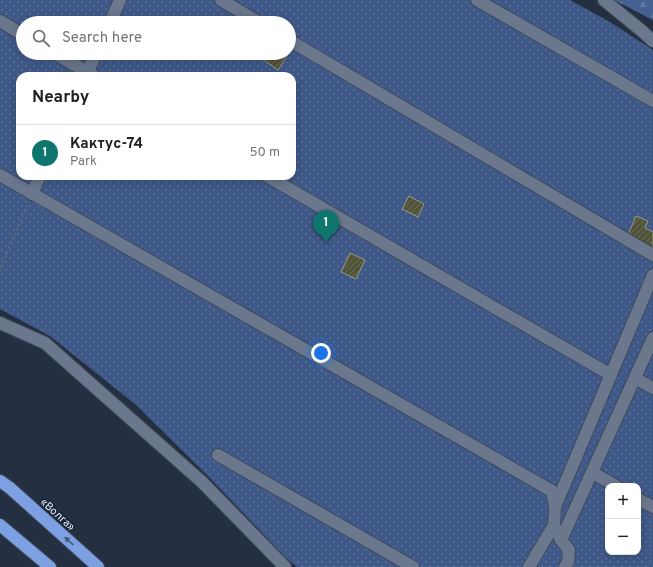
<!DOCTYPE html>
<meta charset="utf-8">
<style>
body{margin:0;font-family:Overpass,sans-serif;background:#f2f2f2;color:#202124}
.controls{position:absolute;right:12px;bottom:12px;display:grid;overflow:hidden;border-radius:8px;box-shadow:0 2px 10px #0003}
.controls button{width:36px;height:36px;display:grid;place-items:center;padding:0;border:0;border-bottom:1px solid #e0e0e0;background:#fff;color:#202124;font:20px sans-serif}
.you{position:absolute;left:321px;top:353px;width:14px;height:14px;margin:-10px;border:3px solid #fff;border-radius:50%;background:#1a73e8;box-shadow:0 0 0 6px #1a73e833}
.badge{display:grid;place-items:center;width:26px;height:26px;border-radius:50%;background:#0f766e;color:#fff;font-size:13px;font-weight:700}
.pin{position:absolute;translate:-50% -33px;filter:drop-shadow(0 1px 2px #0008)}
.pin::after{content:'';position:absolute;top:21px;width:14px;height:12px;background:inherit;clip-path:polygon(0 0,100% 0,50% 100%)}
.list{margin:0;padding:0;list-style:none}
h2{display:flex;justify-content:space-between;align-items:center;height:52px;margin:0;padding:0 16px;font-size:17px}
h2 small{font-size:13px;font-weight:400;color:#757577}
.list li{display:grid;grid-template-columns:26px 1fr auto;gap:12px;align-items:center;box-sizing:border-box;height:56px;padding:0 16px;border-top:1px solid #e0e0e0}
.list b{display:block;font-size:15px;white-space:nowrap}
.list p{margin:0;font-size:13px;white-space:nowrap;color:#757577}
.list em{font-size:13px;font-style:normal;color:#757577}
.icon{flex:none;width:22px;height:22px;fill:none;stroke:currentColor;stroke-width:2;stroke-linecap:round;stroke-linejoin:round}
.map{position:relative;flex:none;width:653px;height:567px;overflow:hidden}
.search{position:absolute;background:#fff;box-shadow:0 2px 10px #0003;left:16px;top:16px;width:280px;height:44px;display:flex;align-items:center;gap:10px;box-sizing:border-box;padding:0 14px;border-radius:22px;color:#757577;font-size:15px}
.panel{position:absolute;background:#fff;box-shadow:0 2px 10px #0003;left:16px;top:72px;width:280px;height:108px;border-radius:12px}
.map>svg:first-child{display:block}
.forest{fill:url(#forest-firs)}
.park{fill:url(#park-dots);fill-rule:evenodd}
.building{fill:url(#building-hatch);stroke:#989c81}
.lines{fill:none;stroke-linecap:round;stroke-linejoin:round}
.minor-casing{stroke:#414a5a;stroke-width:14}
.highway-casing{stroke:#414a5a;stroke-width:14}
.path{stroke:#5f697a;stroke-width:2.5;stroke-dasharray:2 3;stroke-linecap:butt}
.minor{stroke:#6a778d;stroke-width:12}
.highway{stroke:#7ca0e2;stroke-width:12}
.oneway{fill:#42567b}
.labels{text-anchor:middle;stroke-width:3.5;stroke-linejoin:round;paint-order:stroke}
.street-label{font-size:11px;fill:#e4ecf8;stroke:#1b2537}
</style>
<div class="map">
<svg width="653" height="567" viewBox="0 0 653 567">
<defs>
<pattern id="forest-firs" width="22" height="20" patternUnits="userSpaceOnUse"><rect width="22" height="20" fill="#456091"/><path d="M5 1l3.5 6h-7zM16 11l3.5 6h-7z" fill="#6077a1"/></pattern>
<pattern id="park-dots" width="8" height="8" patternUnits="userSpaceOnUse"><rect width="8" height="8" fill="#3e5888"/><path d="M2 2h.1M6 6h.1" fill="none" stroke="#5a709a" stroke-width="1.8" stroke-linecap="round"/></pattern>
<pattern id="building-hatch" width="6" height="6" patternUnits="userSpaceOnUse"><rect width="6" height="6" fill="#51533b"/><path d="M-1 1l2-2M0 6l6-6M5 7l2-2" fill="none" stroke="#6a6c58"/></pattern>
</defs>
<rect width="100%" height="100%" fill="#242f42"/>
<path class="forest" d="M614 0H653V20Z"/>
<path class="park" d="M0 0H570L610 22 653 50V567H297L285 557 209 477 136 405 50 336 0 309ZM23 23H289V53H23ZM20 76H292V176H20ZM608 486H638V552H608Z"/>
<g class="building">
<path d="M270 53H289L278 70 265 61Z"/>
<path d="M409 196 424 204 418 217 402 209Z"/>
<path d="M636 216 648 221 645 228 653 232V249L627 237Z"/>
<path d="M350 253 365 260 356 279 341 272Z"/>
</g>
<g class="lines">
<defs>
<g id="minor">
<path d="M221 0 260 23"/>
<path d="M477 0 653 101"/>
<path d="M604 0 642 31 653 41"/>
<path d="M0 21 23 35"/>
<path d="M110 23 120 0"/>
<path d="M289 40 653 255"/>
<path d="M54 53 94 76"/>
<path d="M86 76 96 53"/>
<path d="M0 175 552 491 555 507"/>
<path d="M267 176 611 375"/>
<path d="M32 194 40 176"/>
<path d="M0 323 45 343 202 482 285 567"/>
<path d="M635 378 653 388"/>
<path d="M218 455 413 567"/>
<path d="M593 473 616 486"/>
<path d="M638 499 653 507"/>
<path d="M561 540 653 338"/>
<path d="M529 567 554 525"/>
<path d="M565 567 568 562 569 550 561 540 554 525 555 507 653 275"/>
</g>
<g id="highway">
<path d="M0 481 10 488 98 567"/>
<path d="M0 525 50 567"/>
</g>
</defs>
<use href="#minor" class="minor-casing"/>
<use href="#highway" class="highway-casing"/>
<path class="path" d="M0 272 1 267 28 204"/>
<use href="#minor" class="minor"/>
<use href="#highway" class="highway"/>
</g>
<defs><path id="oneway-solid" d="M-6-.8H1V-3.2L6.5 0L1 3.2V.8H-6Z"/></defs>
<use class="oneway" href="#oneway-solid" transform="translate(69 541) rotate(-138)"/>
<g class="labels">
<g class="street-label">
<text transform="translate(58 514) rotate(42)" y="4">«Волга»</text>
</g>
</g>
</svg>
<div class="controls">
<button>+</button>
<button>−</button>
</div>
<div class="you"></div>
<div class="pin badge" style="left:326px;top:243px">1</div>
<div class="search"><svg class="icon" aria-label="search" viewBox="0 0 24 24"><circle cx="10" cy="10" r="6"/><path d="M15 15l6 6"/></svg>Search here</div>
<section class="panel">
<h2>Nearby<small></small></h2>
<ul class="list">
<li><span class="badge">1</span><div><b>Кактус-74</b><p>Park</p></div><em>50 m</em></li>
</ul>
</section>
</div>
